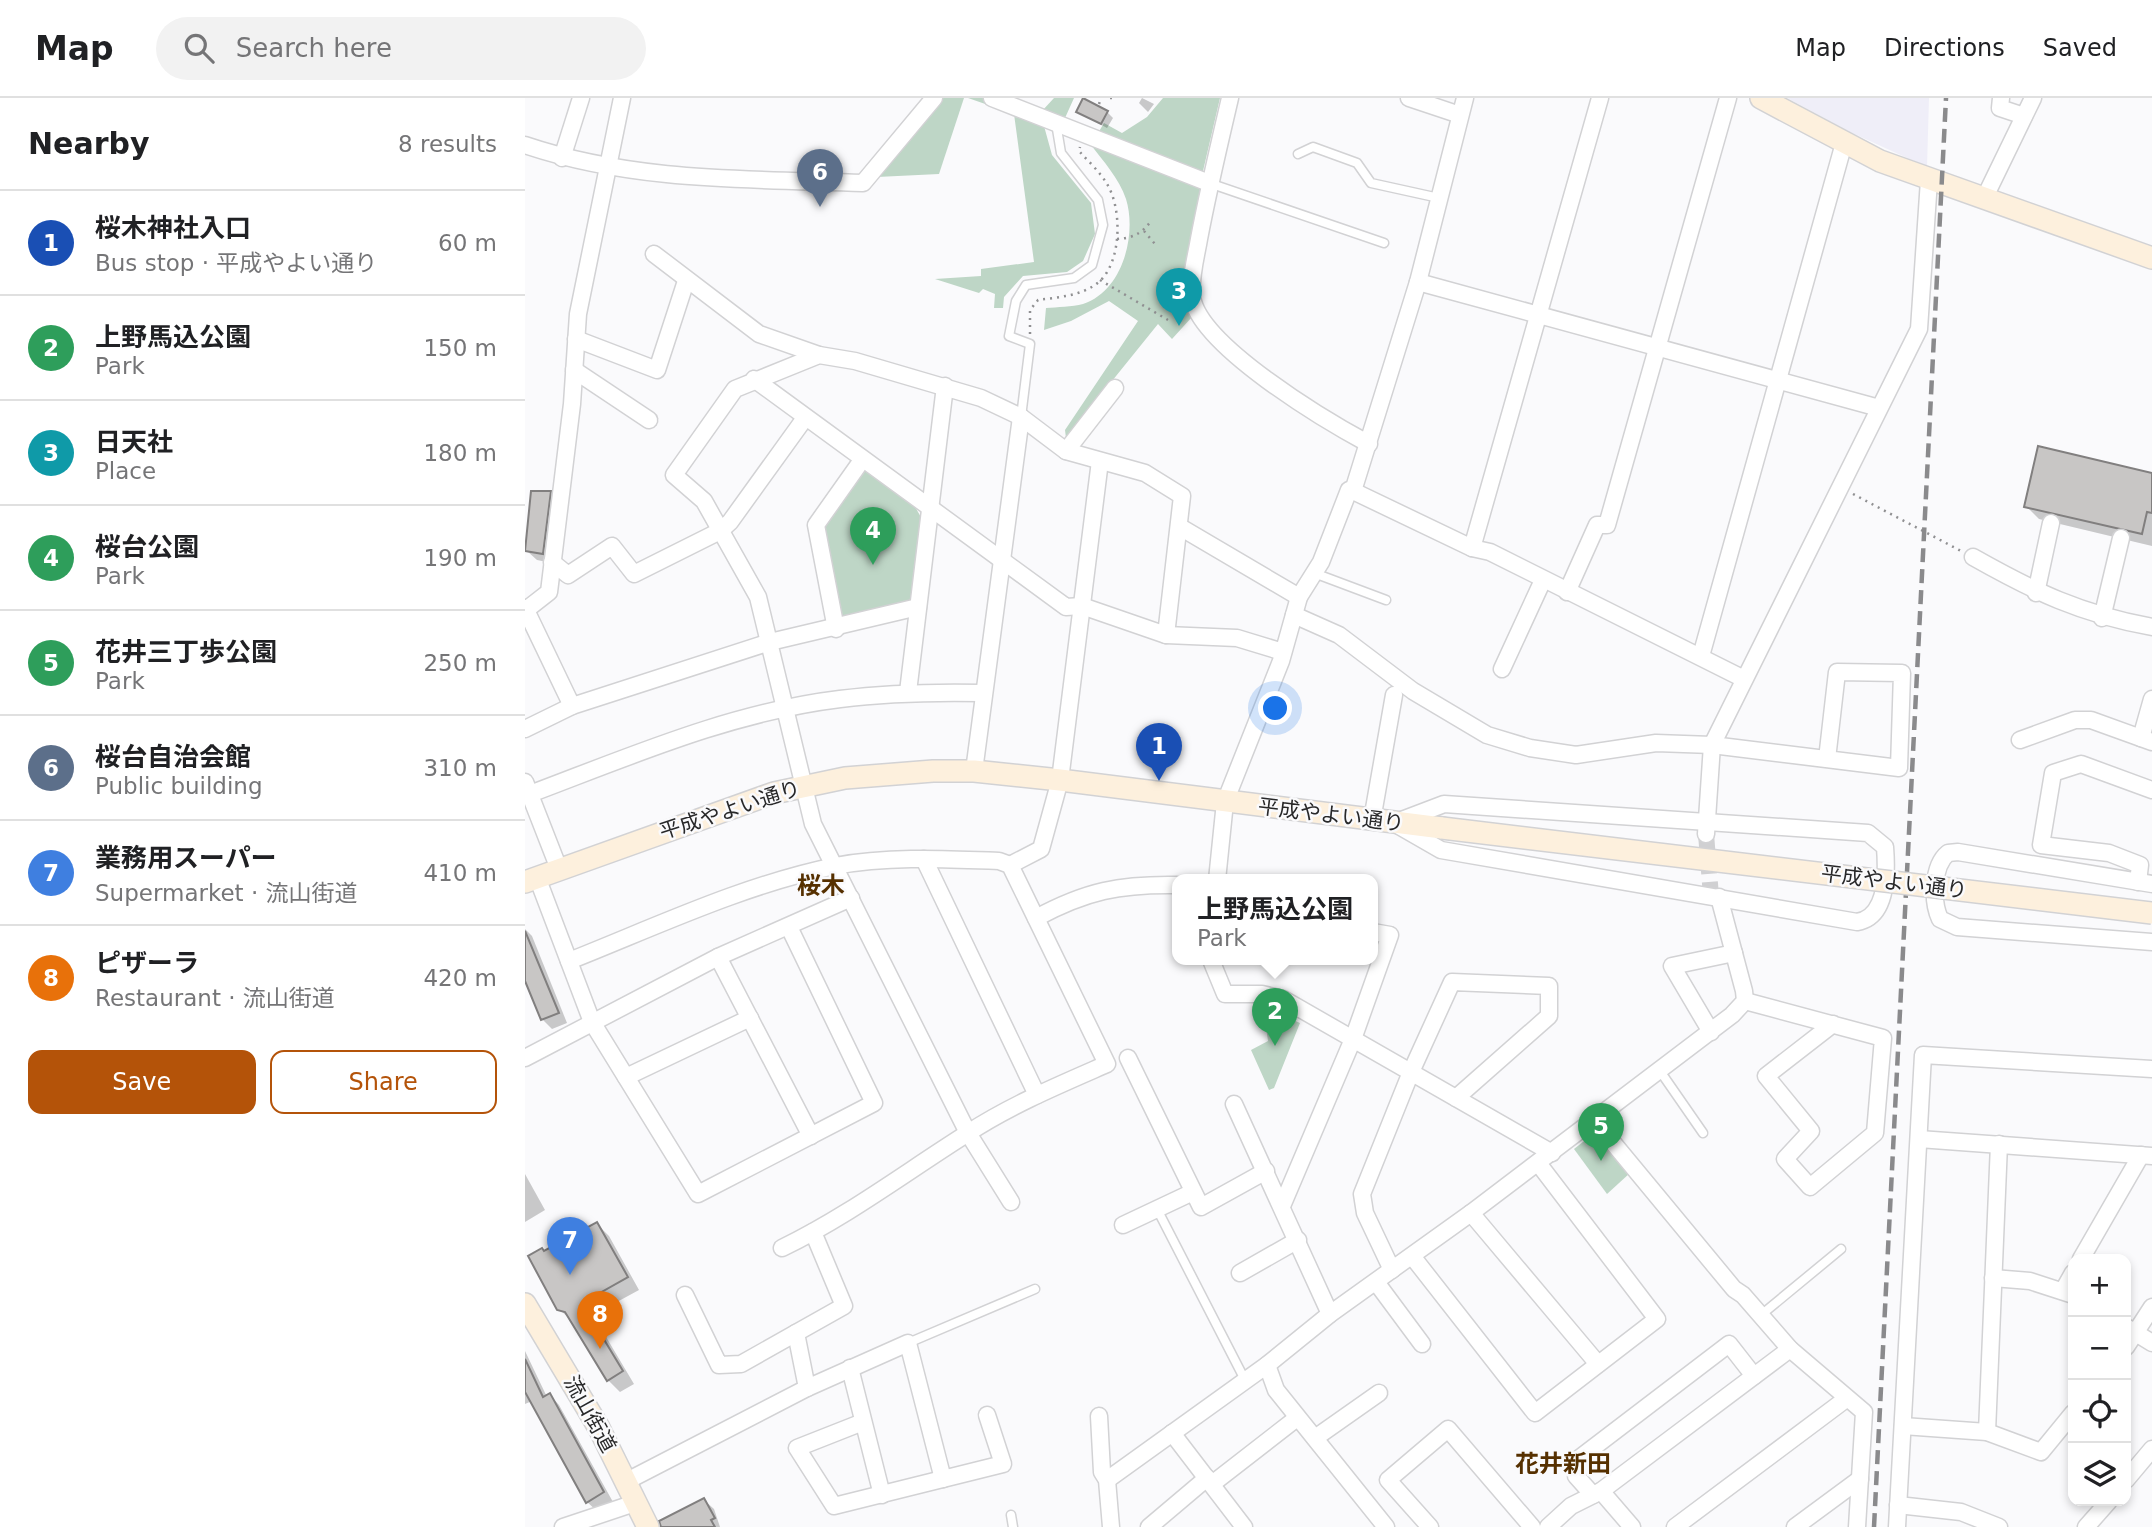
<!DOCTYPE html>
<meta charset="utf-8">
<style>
body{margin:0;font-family:"DejaVu Sans","Noto Sans JP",sans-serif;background:#f2f2f2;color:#202124}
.controls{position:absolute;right:21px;bottom:21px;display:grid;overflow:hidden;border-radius:14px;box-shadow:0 4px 10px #0003}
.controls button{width:63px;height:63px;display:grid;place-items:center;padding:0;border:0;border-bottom:2px solid #e0e0e0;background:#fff;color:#202124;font:35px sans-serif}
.you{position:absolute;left:751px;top:611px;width:24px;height:24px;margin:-18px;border:5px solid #fff;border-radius:50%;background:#1a73e8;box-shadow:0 0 0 10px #1a73e833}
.badge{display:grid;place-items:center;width:46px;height:46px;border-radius:50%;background:#b45309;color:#fff;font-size:23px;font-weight:700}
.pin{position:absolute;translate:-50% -58px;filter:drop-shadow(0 2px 4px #0008)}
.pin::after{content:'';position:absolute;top:37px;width:24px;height:21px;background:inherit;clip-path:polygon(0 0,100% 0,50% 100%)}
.popup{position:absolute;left:647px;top:776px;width:206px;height:91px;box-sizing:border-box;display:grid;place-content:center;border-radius:14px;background:#fff;filter:drop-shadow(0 2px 5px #0005);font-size:23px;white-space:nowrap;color:#757577}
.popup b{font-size:26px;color:#202124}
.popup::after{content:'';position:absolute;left:50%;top:100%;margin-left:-14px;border:14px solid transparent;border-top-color:#fff}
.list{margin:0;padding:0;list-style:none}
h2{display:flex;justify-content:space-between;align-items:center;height:91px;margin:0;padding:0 28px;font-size:30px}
h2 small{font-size:23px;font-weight:400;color:#757577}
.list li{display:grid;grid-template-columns:46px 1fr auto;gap:21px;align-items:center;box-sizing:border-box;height:105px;padding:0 28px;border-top:2px solid #e0e0e0}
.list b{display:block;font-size:26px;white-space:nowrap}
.list p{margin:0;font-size:23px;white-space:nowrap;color:#757577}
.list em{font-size:23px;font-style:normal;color:#757577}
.actions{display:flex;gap:14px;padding:21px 28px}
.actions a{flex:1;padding:16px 0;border:2px solid #b45309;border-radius:14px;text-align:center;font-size:24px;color:#b45309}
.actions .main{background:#b45309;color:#fff}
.icon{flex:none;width:38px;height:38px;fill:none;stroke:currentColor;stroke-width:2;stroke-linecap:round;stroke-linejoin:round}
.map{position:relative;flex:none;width:1627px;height:1429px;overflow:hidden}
header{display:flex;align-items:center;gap:42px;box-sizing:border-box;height:98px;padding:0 35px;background:#fff;border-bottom:2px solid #e0e0e0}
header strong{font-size:33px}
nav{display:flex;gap:38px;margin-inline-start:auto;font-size:24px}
.search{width:490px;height:63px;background:#f2f2f2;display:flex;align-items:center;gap:18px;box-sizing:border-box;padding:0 24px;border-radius:38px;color:#757577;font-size:26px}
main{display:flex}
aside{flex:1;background:#fff}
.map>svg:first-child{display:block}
.built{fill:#efeef8}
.green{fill:#bed6c6}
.shadow{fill:#0003}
.building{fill:#c8c6c5;stroke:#817f7f;stroke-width:2}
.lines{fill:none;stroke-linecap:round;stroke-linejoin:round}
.street-tunnel{stroke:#d0d0d2;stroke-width:16;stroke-dasharray:16 8;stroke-linecap:butt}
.lane-casing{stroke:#d2d2d4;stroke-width:11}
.street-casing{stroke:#d2d2d4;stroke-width:19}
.secondary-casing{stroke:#d2d2d4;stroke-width:24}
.path{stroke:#909092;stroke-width:2.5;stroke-dasharray:2 5;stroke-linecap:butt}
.lane{stroke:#fff;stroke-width:8}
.street{stroke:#fff;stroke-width:16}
.secondary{stroke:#fdf0dd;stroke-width:21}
.rail{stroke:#8a8a8c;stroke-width:4.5;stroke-dasharray:14 7;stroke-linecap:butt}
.secondary-bridge-casing{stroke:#d2d2d4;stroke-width:24;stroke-linecap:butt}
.secondary-bridge{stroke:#fdf0dd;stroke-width:21}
.labels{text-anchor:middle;stroke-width:5;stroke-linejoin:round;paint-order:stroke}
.street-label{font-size:21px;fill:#282829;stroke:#fafafc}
.quarter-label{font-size:24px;font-weight:bold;fill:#563000;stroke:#fafafc}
</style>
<header>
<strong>Map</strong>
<div class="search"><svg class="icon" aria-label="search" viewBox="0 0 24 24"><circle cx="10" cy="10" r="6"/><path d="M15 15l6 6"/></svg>Search here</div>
<nav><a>Map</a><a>Directions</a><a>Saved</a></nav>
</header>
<main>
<aside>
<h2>Nearby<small>8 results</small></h2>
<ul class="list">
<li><span class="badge" style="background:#1a4fb4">1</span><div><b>桜木神社入口</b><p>Bus stop · 平成やよい通り</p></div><em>60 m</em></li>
<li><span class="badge" style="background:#2e9e5b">2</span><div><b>上野馬込公園</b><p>Park</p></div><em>150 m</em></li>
<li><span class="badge" style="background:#0f9aa8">3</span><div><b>日天社</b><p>Place</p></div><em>180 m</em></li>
<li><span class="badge" style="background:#2e9e5b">4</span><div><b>桜台公園</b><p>Park</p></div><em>190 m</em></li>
<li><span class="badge" style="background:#2e9e5b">5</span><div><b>花井三丁歩公園</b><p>Park</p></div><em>250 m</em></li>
<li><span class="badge" style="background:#5c6f8a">6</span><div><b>桜台自治会館</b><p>Public building</p></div><em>310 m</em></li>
<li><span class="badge" style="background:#3f7fe0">7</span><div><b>業務用スーパー</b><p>Supermarket · 流山街道</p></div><em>410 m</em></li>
<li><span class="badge" style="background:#e8710a">8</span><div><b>ピザーラ</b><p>Restaurant · 流山街道</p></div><em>420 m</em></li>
</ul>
<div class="actions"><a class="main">Save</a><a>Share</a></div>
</aside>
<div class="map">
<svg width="1627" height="1429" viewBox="0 0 1627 1429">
<rect width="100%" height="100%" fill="#fafafc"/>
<path class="built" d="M1262 0H1404L1402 69 1325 34Z"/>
<g class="green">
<path d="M418 0H439L414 76 352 79Z"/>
<path d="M443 0H488L517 13 529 0H549L540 20 519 28 527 57 566 105 570 136 558 163 542 174 498 178 479 199 478 210H469L470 196 458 191 454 195 410 181 456 178V171L509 164 489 16Z"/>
<path d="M638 0H695L678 73 677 95 663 160 658 199 667 219 647 241 633 226 541 340 540 332 613 223 584 203 546 223 519 232 521 210C532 209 547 209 558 206 598 193 612 136 601 101 594 80 578 63 566 47L579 25 597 35 622 19Z"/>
<path d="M338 368 389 407 397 421 388 504 320 522 314 518 294 429Z"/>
<path d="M738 909 775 925 749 990 744 992 726 952 743 943Z"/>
<path d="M1068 1036 1105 1075 1082 1096 1049 1051Z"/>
</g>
<g class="shadow">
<path d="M617 0 629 6 623 14 614 5Z"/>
<path d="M553 14H582L588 20 582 30Z"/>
<path d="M1514 350 1627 377V448L1514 421 1501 408Z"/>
<path d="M25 395 35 404 27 465 12 462 2 453Z"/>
<path d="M0 831 7 838 42 925 27 931 17 921 0 878Z"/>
<path d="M0 1076 20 1112 0 1124Z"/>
<path d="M72 1126 84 1138 114 1192 68 1217 109 1286 95 1294 83 1282 47 1223 34 1211 19 1155Z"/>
<path d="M0 1253 22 1299 25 1297 34 1307 88 1404 72 1413 62 1404 7 1303 0 1306Z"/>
<path d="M179 1402 189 1411 195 1429H142Z"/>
</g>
<g class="building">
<path d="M558 0 583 13 576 26 551 14Z"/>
<path d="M1513 348 1627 375V415L1622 414 1617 436 1499 409Z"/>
<path d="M6 393H26L18 456 0 453Z"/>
<path d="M0 833 34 915 16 922 0 883Z"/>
<path d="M72 1124 103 1179 57 1205 98 1273 82 1283 40 1214 32 1212 3 1158 17 1150 19 1153Z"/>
<path d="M0 1261 18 1299 25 1295 79 1394 61 1405 0 1294Z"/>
<path d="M179 1400 190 1420 186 1422 190 1429H136L134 1423Z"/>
</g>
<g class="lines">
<path class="street-tunnel" d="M1181 736 1186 798"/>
<defs>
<g id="lane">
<path d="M773 56 788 49 832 65 846 85 914 100"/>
<path d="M684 85 859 145"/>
<path d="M496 319 505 246 484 238 491 203 501 187 549 180 567 167 578 127 573 102 536 55 531 25"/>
<path d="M789 475 861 502"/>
<path d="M1135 973 1178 1035"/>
<path d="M632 1111 720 1282"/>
<path d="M1236 1217 1316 1151"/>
<path d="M383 1245 510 1191"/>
<path d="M486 1417 488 1429"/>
</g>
<g id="street">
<path d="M467 0 684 85"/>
<path d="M705 0C694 47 683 93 674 141 671 159 665 179 667 199 675 248 801 323 844 346"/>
<path d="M884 0 935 17"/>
<path d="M1476 0 1475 10 1499 18"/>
<path d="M0 47C109 84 224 81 338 85L409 0"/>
<path d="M37 60 56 0"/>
<path d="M1459 101 1508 0"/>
<path d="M129 156 234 236 294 257"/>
<path d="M893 184 1354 310"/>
<path d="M51 241 132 272 161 183"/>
<path d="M49 272 124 322"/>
<path d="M229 281 541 509 557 508 641 537 712 540 758 554"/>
<path d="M541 353 590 290"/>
<path d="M828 393 947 450 965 454 1219 581"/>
<path d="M655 429 774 499"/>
<path d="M947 450 1075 0"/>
<path d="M1448 459C1510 494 1556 516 1627 529"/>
<path d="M27 464 43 477 87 448 109 476 195 433 205 424 280 320"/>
<path d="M1042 494 1072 427H1082L1203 0"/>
<path d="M1511 495 1526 425"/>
<path d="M0 510 47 608"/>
<path d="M1 512 24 494 47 306 53 216 97 0"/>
<path d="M769 517 814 537 888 593 962 637 1005 650 1051 657 1131 645 1187 647 1374 670 1377 575 1312 574 1302 661"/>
<path d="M1577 520 1596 440"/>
<path d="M311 531 291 427 337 362"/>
<path d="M1176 558 1319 45"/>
<path d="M977 571 1018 482"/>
<path d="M383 594 420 288"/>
<path d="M0 631 47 608 245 544 393 509"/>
<path d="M1616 640 1627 601"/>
<path d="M1495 642 1550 622H1566L1627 644"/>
<path d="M449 673 496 319"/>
<path d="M0 684 34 771"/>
<path d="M5 696C106 658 207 614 315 601 363 595 410 594 458 595"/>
<path d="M919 706 1343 735 1360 749C1362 774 1363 819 1332 824L916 752 869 725Z"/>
<path d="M847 722 869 597"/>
<path d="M1181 736 1187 647 1394 231 1404 82"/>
<path d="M399 761 512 997"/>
<path d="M485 767 516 751 535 682 575 363"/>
<path d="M12 779 67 924 173 1096 349 1005 264 829"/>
<path d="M692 782 700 704 756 563 774 499 796 464 824 392 828 393 893 184 940 0"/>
<path d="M1613 784 1615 767 1584 755 1516 747 1528 675 1556 666 1627 692"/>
<path d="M1627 786 1433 754 1423 755C1407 768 1407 804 1415 821L1432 829 1627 844"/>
<path d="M511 820C561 793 595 786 652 787"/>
<path d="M193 859 286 1038"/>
<path d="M686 862 700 896H737L758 901 1027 1055"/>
<path d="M44 863C130 829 218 787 310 768 363 758 420 761 474 763L485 767 582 966C534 987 486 1007 443 1035 381 1074 323 1118 257 1150"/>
<path d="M1220 903 1358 940 1350 1035 1285 1089 1260 1061 1286 1033 1241 978 1308 926"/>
<path d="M1186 934 1147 868 1209 855"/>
<path d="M0 960 193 859 326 800"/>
<path d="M603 960 676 1109 741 1073"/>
<path d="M101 979 225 920"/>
<path d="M709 1006 805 1216"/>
<path d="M1070 1023 1209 1191 1218 1197 1265 1251 1339 1314 1332 1429"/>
<path d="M1394 1041 1627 1058"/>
<path d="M486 1104 443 1035 288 726 233 499 179 403 149 377 210 291 294 257 330 263 456 300 496 319 541 353 620 375 657 398 641 537"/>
<path d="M757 1108 828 941 865 837 848 834"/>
<path d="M946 1115 1073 1266"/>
<path d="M598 1127 668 1094"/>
<path d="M887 1158 1010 1315 1132 1221 1013 1065"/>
<path d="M1556 1161 1616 1057"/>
<path d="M867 1172 840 1115 837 1096 886 974 927 884 1024 888V918L931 1000"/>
<path d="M715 1175 773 1142"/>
<path d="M1468 1180 1505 1183 1548 1197"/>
<path d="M851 1184 897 1246"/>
<path d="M1539 1191 1548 1175"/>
<path d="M160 1197 194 1267 216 1266 271 1235"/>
<path d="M1601 1229 1627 1245"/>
<path d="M1601 1249 1627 1209"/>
<path d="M742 1267 751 1292 861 1429"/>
<path d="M325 1270 357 1397"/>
<path d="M282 1290 271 1235 319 1208 288 1134"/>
<path d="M574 1318 577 1374 582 1382 586 1429"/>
<path d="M338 1324 272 1350 309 1408 478 1366 462 1317"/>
<path d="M1378 1328 1462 1334 1516 1354 1548 1315"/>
<path d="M1462 1334 1474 1046"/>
<path d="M647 1335 719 1429"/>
<path d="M790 1340 854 1295"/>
<path d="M582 1382 742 1267 805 1216 946 1115 1207 917 1220 903 1219 893 1194 799"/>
<path d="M1601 1382 1627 1351"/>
<path d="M100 1384 282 1290 383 1245 418 1381"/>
<path d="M687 1386 772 1320"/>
<path d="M1076 1393 1107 1429"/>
<path d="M1068 1397 1051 1378 1052 1362 1204 1246 1229 1278"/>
<path d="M1373 1407 1436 1414 1474 1429"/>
<path d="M38 1429 110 1405"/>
<path d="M624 1429 682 1380"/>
<path d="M905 1429 863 1382 923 1331 1007 1429"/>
<path d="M1023 1429 1046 1408 1076 1393 1265 1251"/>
<path d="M1150 1429 1321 1301"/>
<path d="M1270 1429 1335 1381"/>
<path d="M1372 1429 1398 957 1627 971"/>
<path d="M1561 1429 1584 1403"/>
</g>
<g id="secondary">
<path d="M1236 0 1355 63 1627 160"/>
<path d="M0 784 249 695 320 680 408 673H449L535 682 917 730"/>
<path d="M0 1206 74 1330 123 1429"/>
</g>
</defs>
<use href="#lane" class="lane-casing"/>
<use href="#street" class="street-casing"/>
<use href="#secondary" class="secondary-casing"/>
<g class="path">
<path d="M585 0H591"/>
<path d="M574 6 576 0"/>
<path d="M619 133 630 146"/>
<path d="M592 141C609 140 617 135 627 122"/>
<path d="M575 182 643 222"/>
<path d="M505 236V212L513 202C534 199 558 198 575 183 597 162 597 110 582 86 575 74 563 63 554 53L555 49"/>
<path d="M1328 396 1436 453"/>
</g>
<use href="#lane" class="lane"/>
<use href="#street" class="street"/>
<use href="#secondary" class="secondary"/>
<path class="rail" d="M1349 1429 1421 0"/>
<defs>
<path id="secondary-bridge" d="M917 730 1627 815"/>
</defs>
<use href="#secondary-bridge" class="secondary-bridge-casing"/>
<use href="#secondary-bridge" class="secondary-bridge"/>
</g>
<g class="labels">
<g class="street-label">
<text transform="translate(205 712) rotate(-18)" y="7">平成やよい通り</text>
<text transform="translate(806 717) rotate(7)" y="7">平成やよい通り</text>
<text transform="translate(1369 784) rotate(7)" y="7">平成やよい通り</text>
<text transform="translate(65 1316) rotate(61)" y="7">流山街道</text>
</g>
<g class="quarter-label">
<text x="296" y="796">桜木</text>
<text x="1038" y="1374">花井新田</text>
</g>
</g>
</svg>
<div class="controls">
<button>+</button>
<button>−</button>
<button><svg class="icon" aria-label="locate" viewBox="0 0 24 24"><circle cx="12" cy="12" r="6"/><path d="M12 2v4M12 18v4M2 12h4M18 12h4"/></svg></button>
<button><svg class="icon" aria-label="layers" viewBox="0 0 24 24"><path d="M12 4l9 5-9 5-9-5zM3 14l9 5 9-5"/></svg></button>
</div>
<div class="you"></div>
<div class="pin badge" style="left:634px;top:683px;background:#1a4fb4">1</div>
<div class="pin badge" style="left:750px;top:948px;background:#2e9e5b">2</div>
<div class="popup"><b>上野馬込公園</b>Park</div>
<div class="pin badge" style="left:654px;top:228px;background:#0f9aa8">3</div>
<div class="pin badge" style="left:348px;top:467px;background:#2e9e5b">4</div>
<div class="pin badge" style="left:1076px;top:1063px;background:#2e9e5b">5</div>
<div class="pin badge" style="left:295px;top:109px;background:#5c6f8a">6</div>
<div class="pin badge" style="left:45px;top:1177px;background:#3f7fe0">7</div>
<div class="pin badge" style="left:75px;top:1251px;background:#e8710a">8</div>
</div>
</main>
